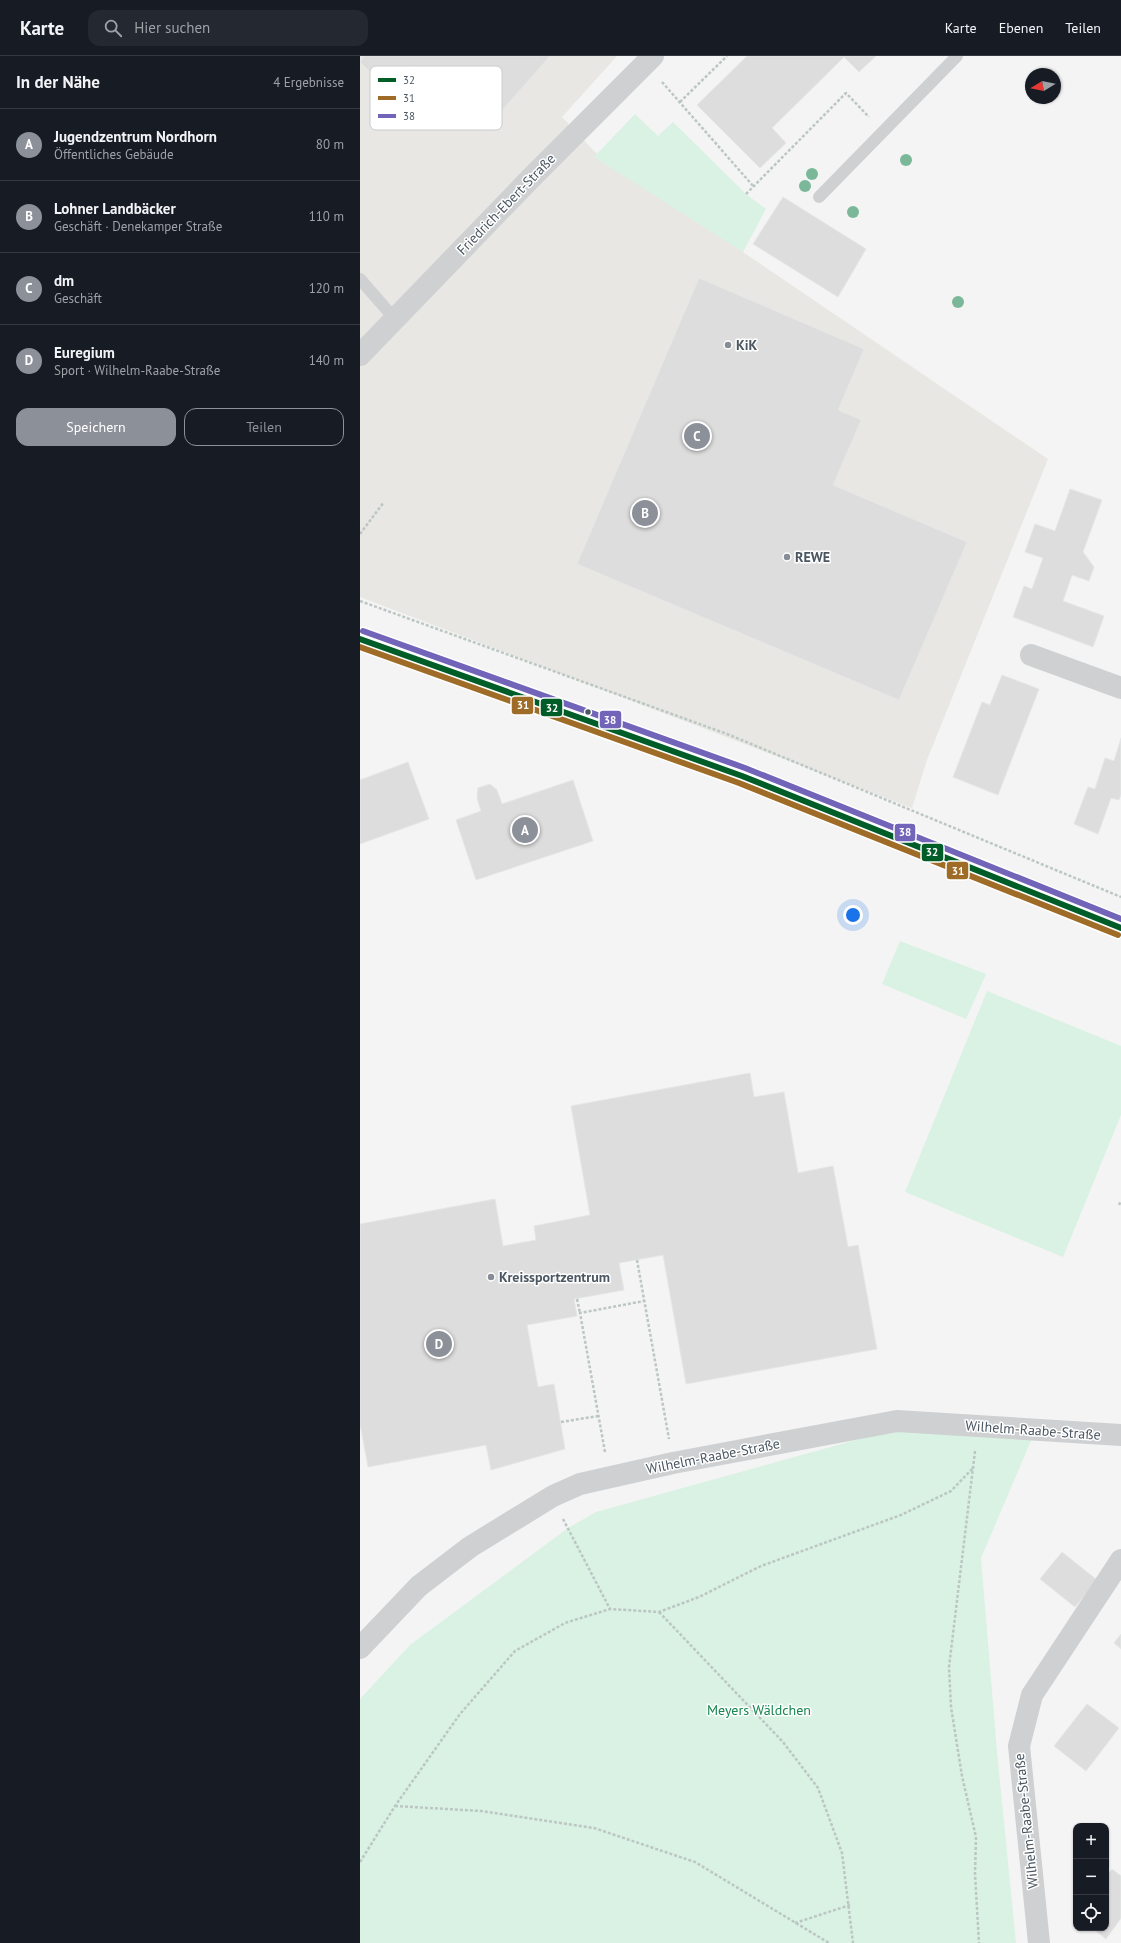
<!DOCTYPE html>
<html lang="de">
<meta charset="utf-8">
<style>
body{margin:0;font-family:"PT Sans",sans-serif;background:#242831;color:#f1f3f6}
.controls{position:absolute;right:12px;bottom:12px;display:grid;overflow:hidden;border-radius:8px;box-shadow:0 1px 3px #0004}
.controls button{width:36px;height:36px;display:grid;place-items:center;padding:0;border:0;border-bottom:1px solid #363941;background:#171b24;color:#f1f3f6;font:20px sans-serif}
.compass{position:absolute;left:665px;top:12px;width:36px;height:36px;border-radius:50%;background:#171b24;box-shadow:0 1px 3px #0004;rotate:260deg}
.you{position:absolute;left:493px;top:859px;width:14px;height:14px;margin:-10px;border:3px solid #fff;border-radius:50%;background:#1a73e8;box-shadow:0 0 0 6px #1a73e833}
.badge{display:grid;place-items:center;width:26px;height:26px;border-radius:50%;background:#8c9099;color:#fff;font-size:13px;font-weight:700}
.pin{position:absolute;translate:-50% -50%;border:2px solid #fff;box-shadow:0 1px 4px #0006}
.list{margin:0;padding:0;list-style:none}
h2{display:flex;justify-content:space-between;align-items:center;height:52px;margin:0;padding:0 16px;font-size:17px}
h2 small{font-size:13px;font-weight:400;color:#9ea1a6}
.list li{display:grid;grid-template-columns:26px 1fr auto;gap:12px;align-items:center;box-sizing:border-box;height:72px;padding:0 16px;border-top:1px solid #363941}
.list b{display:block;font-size:15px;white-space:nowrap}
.list p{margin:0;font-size:13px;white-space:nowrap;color:#9ea1a6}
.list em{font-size:13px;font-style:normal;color:#9ea1a6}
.actions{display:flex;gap:8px;padding:12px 16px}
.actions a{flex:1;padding:9px 0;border:1px solid #8c9099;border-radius:12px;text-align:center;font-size:14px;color:#8c9099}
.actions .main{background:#8c9099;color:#fff}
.icon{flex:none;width:22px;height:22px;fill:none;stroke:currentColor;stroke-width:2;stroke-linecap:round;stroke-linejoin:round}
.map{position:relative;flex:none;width:761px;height:1887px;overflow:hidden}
header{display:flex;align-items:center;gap:24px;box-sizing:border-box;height:56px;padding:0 20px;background:#171b24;border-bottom:1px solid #363941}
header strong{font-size:19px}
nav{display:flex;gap:22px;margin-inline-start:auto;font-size:14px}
.search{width:280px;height:36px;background:#242831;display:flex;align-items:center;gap:10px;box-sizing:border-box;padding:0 14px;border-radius:12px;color:#9ea1a6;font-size:15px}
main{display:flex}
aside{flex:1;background:#171b24}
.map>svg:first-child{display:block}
.commercial{fill:#e8e7e3}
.green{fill:#d9f2e3}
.building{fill:#ddddde;stroke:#e5e6e7}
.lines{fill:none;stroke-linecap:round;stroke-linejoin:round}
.path{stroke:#bcc7c4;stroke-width:2.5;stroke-dasharray:3 2;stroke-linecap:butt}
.service{stroke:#ced0d2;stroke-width:12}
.minor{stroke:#ced0d2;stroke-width:22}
.tertiary{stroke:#ced0d2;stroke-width:22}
.bus-1-casing{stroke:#fff;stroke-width:9}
.bus-2-casing{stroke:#fff;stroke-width:9}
.bus-3-casing{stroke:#fff;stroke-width:9}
.bus-1{stroke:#005d28;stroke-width:6}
.bus-2{stroke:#9f6c27;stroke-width:6}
.bus-3{stroke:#7264b8;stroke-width:6}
.tree{fill:#7ab899}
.poi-dot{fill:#868d94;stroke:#fff;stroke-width:1.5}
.bus-dot{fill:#4a5661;stroke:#fff;stroke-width:1.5}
.labels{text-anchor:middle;stroke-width:3;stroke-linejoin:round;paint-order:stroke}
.street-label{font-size:14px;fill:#4a5661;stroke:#fff}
.poi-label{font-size:14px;font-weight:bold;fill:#4a5661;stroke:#fff;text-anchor:start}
.park-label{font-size:14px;fill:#17864f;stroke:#fff}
.key{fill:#fff;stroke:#c9ccd0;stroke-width:1}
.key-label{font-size:11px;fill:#4a5661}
.line-badge{stroke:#fff;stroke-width:1.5}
.badge-label{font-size:11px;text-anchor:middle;font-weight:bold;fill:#fff}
</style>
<header>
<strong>Karte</strong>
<div class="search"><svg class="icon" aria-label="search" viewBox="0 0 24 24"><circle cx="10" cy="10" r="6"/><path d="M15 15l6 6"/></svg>Hier suchen</div>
<nav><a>Karte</a><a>Ebenen</a><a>Teilen</a></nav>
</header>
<main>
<aside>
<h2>In der Nähe<small>4 Ergebnisse</small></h2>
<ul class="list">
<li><span class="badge">A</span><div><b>Jugendzentrum Nordhorn</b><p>Öffentliches Gebäude</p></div><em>80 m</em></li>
<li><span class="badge">B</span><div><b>Lohner Landbäcker</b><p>Geschäft · Denekamper Straße</p></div><em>110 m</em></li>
<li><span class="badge">C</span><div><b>dm</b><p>Geschäft</p></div><em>120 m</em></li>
<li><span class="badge">D</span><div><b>Euregium</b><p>Sport · Wilhelm-Raabe-Straße</p></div><em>140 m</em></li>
</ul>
<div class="actions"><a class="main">Speichern</a><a>Teilen</a></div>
</aside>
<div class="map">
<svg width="761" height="1887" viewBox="0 0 761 1887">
<rect width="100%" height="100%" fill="#f4f4f4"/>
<path class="commercial" d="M0 0H257L202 61 234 95 688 403 567 704 552 752 0 541Z"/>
<g class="green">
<path d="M275 58 298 80 313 66 386 138 406 153 383 196 234 101Z"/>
<path d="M540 885 626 918 606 963 522 928Z"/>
<path d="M627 935 761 990V1059L703 1201 545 1136Z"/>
<path d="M539 1372 673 1380 621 1502 637 1696 656 1887H0V1643L50 1589 208 1472 236 1456Z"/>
</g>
<g class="building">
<path d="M4 0H190L123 76 49 9 26 32 0 6Z"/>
<path d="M387 0H516L499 16 484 1 412 72 426 87 400 112 337 49Z"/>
<path d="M423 141 506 193 478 241 393 188Z"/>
<path d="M339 222 504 293 478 354 501 364 473 429 607 486 539 644 217 508Z"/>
<path d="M710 433 742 444 723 496 734 511 729 525 712 519 703 545 744 560 733 591 653 561 664 530 672 533 683 502 665 496 675 468 695 475Z"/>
<path d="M642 619 679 633 638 739 593 721 622 646 630 649Z"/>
<path d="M761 682V738L759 744 751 742 738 778 714 768 728 731 735 733 745 702 754 705Z"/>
<path d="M48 706 69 763 0 788V724Z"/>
<path d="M213 724 233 785 116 824 96 764 121 755 117 742 118 732 130 728 137 734 142 748Z"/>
<path d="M390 1017 394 1041 424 1036 438 1117 473 1110 488 1191 498 1189 517 1293 326 1328 303 1199 259 1207 264 1234 214 1243 217 1260 167 1269 178 1331 194 1328 205 1393 131 1414 126 1389 8 1411 0 1368V1168L135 1143 143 1190 176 1184 174 1170 230 1159 211 1050Z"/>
<path d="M702 1496 737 1524 715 1551 680 1523Z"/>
<path d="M761 1578V1593L754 1587Z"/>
<path d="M727 1648 759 1672 726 1715 694 1690Z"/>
<path d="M752 1813 761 1820V1862L746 1883 732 1872H746V1821Z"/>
</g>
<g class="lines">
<g class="path">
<path d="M302 26 394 131"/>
<path d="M320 46 367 0"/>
<path d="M386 138 486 37 509 61"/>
<path d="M0 478 24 446"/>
<path d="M0 545 367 678 761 841"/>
<path d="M759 1149 761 1145"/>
<path d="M277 1204 309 1383"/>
<path d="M217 1243 220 1257"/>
<path d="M201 1366 238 1360"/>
<path d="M615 1395 589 1611 591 1651 602 1720 616 1781 615 1818 619 1887"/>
<path d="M245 1396 220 1257 284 1245"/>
<path d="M203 1463 250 1553"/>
<path d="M299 1556 423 1686 458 1732 482 1797 493 1887"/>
<path d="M35 1750 121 1755 234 1772 335 1806 469 1887"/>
<path d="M0 1806 35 1750 100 1658 155 1595 205 1567 250 1553 299 1556 339 1541 401 1510 541 1459 591 1435 614 1411"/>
<path d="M435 1867 490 1849"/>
</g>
<g class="service">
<path d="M459 141 597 0"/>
<path d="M0 223 34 262"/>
</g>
<g class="minor">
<path d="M671 599 761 632"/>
<path d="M0 1592 59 1530 110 1491 193 1440 220 1428 313 1407 537 1365 761 1379"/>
<path d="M679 1887 659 1690 672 1639 761 1504"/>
</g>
<g class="tertiary">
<path d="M0 299 172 121 293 0"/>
<path d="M0 583 382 720 761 872"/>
</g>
<defs>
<path id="bus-1" d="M0 583 382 720 761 872"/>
<path id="bus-2" d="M0 591 379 727 758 879"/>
<path id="bus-3" d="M3 575 385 712 761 863"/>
</defs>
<use href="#bus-1" class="bus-1-casing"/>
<use href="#bus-2" class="bus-2-casing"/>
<use href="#bus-3" class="bus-3-casing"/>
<use href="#bus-1" class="bus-1"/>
<use href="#bus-2" class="bus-2"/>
<use href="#bus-3" class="bus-3"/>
</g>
<g class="tree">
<circle cx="546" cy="104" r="6"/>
<circle cx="452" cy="118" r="6"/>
<circle cx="445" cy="130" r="6"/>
<circle cx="493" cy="156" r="6"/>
<circle cx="598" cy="246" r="6"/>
</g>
<g class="poi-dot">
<circle cx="368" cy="289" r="4"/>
<circle cx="427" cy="501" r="4"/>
<circle cx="131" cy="1221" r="4"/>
</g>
<circle class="bus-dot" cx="228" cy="656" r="3.5"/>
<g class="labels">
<g class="street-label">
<text transform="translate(146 148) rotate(-46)" y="5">Friedrich-Ebert-Straße</text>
<text transform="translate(673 1374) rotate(4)" y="5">Wilhelm-Raabe-Straße</text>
<text transform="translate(353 1400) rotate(-11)" y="5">Wilhelm-Raabe-Straße</text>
<text transform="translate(666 1765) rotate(-96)" y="5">Wilhelm-Raabe-Straße</text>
</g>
<g class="poi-label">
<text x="376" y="294">KiK</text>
<text x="435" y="506">REWE</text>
<text x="139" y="1226">Kreissportzentrum</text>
</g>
<g class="park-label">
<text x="399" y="1659">Meyers Wäldchen</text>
</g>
</g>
<rect x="10" y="10" width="132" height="64" rx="6" class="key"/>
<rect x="18" y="22" width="18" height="4" fill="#005d28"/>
<rect x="18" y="40" width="18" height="4" fill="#9f6c27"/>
<rect x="18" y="58" width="18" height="4" fill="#7264b8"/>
<g class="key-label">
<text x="43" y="28">32</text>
<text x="43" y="46">31</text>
<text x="43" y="64">38</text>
</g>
<g class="line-badge">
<rect x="151" y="640" width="23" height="19" rx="4" fill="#9f6c27"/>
<rect x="180" y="642" width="23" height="19" rx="4" fill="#005d28"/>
<rect x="239" y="654" width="23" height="19" rx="4" fill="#7264b8"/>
<rect x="534" y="767" width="22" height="19" rx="4" fill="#7264b8"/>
<rect x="561" y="787" width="23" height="19" rx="4" fill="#005d28"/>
<rect x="586" y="805" width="23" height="19" rx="4" fill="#9f6c27"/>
</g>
<g class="badge-label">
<text x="163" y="653">31</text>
<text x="192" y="656">32</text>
<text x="250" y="668">38</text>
<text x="545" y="780">38</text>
<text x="572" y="800">32</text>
<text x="598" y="819">31</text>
</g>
</svg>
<div class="controls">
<button>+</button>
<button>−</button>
<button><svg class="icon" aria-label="locate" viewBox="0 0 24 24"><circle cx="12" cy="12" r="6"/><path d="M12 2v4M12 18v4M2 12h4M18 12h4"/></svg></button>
</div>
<svg class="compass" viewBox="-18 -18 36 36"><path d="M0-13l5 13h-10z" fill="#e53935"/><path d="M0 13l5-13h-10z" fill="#9ea1a6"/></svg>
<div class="you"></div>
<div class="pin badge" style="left:165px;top:774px">A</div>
<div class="pin badge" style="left:285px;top:457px">B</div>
<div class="pin badge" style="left:337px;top:380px">C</div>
<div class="pin badge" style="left:79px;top:1288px">D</div>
</div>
</main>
